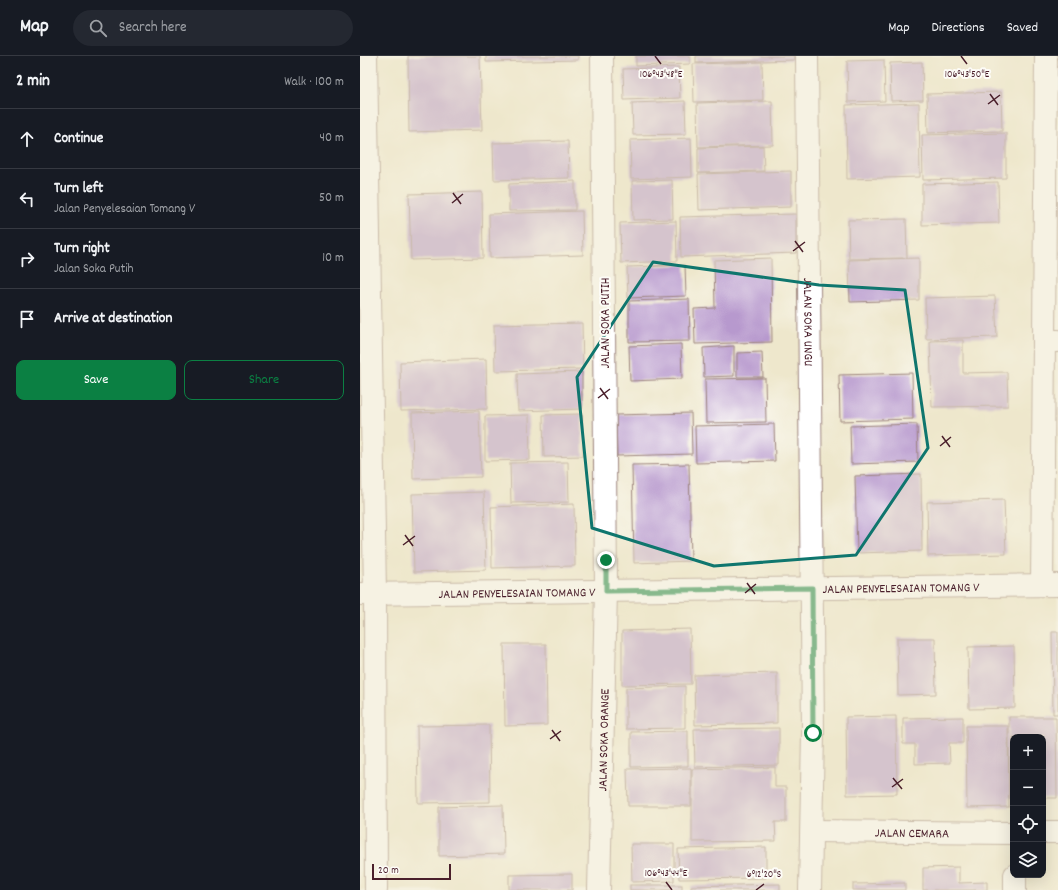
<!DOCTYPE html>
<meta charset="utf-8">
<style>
body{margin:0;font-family:Dekko,sans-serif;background:#242831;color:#f1f3f6}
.controls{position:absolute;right:12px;bottom:12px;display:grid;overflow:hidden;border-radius:8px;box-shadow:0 4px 16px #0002}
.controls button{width:36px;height:36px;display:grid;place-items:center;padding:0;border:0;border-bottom:1px solid #363941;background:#171b24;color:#f1f3f6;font:20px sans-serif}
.scale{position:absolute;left:12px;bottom:10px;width:79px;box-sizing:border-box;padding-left:4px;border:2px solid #4a1f2b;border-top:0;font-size:11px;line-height:14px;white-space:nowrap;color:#4a1f2b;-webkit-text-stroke:3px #fdfcf7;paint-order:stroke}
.stop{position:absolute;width:12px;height:12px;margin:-9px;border:3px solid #0b8043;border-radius:50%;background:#fff}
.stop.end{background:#0b8043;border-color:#fff;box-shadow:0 1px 4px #0008}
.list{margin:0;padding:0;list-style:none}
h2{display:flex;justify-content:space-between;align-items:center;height:52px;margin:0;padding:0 16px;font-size:17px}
h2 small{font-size:13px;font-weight:400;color:#9ea1a6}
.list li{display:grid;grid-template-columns:26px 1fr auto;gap:12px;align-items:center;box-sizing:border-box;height:60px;padding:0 16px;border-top:1px solid #363941}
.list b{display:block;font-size:15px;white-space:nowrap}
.list p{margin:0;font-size:13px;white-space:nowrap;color:#9ea1a6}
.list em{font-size:13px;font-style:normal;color:#9ea1a6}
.actions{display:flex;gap:8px;padding:12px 16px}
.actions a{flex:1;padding:9px 0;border:1px solid #0b8043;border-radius:8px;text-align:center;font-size:14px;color:#0b8043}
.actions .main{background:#0b8043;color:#fff}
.icon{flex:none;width:22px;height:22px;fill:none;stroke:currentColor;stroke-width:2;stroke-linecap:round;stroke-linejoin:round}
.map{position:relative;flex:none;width:698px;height:834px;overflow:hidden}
header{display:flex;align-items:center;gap:24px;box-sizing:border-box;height:56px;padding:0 20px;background:#171b24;border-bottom:1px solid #363941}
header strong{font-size:19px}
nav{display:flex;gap:22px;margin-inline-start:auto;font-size:14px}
.search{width:280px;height:36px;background:#242831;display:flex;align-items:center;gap:10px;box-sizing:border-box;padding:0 14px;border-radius:22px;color:#9ea1a6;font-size:15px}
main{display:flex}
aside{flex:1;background:#171b24}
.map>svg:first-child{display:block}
.building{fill:#b799ce}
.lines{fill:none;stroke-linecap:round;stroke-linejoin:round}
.minor-casing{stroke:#9c837c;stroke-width:24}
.tertiary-casing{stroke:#9c837c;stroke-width:24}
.minor{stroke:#fff;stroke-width:22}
.tertiary{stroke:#fff;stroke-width:22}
.route{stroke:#0b8043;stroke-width:5}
.marked{fill:none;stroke:#0f766e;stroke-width:3;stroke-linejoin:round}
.ticks{fill:none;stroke:#4a1f2b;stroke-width:1.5}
.labels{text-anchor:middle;stroke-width:4;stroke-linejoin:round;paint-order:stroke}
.street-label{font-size:13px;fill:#4a1f2b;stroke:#fdfcf7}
.ticks-label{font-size:10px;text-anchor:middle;fill:#4a1f2b;stroke:#fdfcf7;stroke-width:4;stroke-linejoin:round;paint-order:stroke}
</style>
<header>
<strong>Map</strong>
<div class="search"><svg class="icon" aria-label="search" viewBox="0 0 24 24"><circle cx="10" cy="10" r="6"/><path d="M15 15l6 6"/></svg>Search here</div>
<nav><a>Map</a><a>Directions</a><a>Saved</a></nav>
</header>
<main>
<aside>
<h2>2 min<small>Walk · 100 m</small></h2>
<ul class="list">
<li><svg class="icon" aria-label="ahead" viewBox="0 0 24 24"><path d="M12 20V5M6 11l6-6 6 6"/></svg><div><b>Continue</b></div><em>40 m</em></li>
<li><svg class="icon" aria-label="left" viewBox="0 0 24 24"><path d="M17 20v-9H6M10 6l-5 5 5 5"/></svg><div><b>Turn left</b><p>Jalan Penyelesaian Tomang V</p></div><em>50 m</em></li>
<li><svg class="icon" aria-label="right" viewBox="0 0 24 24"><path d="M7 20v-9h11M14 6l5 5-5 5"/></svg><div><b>Turn right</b><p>Jalan Soka Putih</p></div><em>10 m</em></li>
<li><svg class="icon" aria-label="arrive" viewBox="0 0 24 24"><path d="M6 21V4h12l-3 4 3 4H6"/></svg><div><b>Arrive at destination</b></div></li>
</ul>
<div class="actions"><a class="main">Save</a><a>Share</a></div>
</aside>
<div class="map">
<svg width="698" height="834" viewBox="0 0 698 834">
<rect width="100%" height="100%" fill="#fdfcf7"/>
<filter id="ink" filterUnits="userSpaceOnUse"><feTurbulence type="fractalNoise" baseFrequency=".025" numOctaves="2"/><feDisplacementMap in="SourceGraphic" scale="8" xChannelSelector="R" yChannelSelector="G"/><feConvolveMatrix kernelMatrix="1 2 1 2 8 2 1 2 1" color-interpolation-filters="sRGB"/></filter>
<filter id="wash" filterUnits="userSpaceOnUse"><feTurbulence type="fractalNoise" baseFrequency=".012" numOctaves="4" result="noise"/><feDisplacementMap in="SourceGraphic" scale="16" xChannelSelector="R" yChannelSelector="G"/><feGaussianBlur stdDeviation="0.9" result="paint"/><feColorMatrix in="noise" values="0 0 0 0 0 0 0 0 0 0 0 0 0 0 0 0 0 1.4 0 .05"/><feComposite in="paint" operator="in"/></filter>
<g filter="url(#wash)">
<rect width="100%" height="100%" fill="#eee7cc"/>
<g id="blocks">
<g class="building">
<path d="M48 0H120L122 74 49 76Z"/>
<path d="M126 0H218V4L126 6Z"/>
<path d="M276 0H330V8L276 10Z"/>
<path d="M336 0H434V4L336 7Z"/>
<path d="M524 4 525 45 488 46 487 5Z"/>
<path d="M402 6 403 44 334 46 333 8Z"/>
<path d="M562 6 563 44 531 45 530 7Z"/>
<path d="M319 11 320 42 264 44 263 13Z"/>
<path d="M641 36 642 75 568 77 567 38Z"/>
<path d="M325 45 326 78 273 79 272 47Z"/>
<path d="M412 45 413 89 338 91 337 47Z"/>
<path d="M559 47 560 121 487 123 486 49Z"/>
<path d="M646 77V122L563 124 562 79Z"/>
<path d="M331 82 332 121 271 123 270 84Z"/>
<path d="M208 85 209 122 134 124 133 87Z"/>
<path d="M403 90 404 115 338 117V92Z"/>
<path d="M431 115V151L339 154 338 118Z"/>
<path d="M312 124 313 163 273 164 272 125Z"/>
<path d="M215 125V154L149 155V128Z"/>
<path d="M638 126 639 167 562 169V128Z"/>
<path d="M122 136 123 202 51 204 49 138Z"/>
<path d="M222 155 223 199 130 202 129 158Z"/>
<path d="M436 158V197L321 201 320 161Z"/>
<path d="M546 163 547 202 489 203 488 164Z"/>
<path d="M316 165 317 205 261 207 260 167Z"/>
<path d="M411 202 412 286 335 288 334 253 355 252 354 204Z"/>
<path d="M559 202V244L490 246 489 204Z"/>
<path d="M325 209 326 240 268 242 267 211Z"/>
<path d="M635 240 637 281 566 283 565 242Z"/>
<path d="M329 243 330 285 269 286V245Z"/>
<path d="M222 267 223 313 135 315 134 269Z"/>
<path d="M603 284V317L647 316 648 350 572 351 570 285Z"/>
<path d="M321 288 322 323 270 325 269 290Z"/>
<path d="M374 290V320L344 321 343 292Z"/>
<path d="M402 296 403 321H377V297Z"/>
<path d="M126 303 127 353 41 355 40 306Z"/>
<path d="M222 316V353L158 355 157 318Z"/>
<path d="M552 317 553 363 480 365 479 319Z"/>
<path d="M405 322 406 366 346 367 345 323Z"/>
<path d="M119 355 121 421 53 423 52 357Z"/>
<path d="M331 357 332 398 257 400 256 359Z"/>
<path d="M222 358 223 400 184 401 183 359Z"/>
<path d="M169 359 170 404 125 405V360Z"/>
<path d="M414 368 415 405 336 407 335 370Z"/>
<path d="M557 368 558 406 491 408 490 370Z"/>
<path d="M208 406 209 446 151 447 150 407Z"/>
<path d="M329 408 331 505 274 507 272 409Z"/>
<path d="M561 418 562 495 497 497 495 420Z"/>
<path d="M124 436 126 514 54 516 52 438Z"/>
<path d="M644 444 646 498 568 500 567 446Z"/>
<path d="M214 448 215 510 132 512 131 451Z"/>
<path d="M330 573 331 628 262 629V575Z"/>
<path d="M692 576H698V658H693Z"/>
<path d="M537 582H575L576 638 538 639Z"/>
<path d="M144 588H186L187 669 145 670Z"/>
<path d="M654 590 655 652 609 653 608 591Z"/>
<path d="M417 617V667L335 669 334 619Z"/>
<path d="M325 630V672L266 673V632Z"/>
<path d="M536 660 537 738 487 739 486 661Z"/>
<path d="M603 661V687H589L590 707 555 708V688H543V662Z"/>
<path d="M649 661H696L697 742H683V681H653V742H649Z"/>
<path d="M129 669 130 746 58 747 57 670Z"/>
<path d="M606 670H648L649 751 607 752Z"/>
<path d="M419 672V709L335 711 334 673Z"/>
<path d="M328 675V710L271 711V676Z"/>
<path d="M415 711V731H426V766H415L416 785 332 786V713Z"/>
<path d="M331 712V750H268L267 713Z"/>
<path d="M143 749 144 798 79 800V751Z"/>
<path d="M271 788H314V825L272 826Z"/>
<path d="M406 791V822L319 823 318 793Z"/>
<path d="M599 811V827L627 826V834H563V812Z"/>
<path d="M212 818V834H149V819Z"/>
<path d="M545 827V834H493V828Z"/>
<path d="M420 828V834H331V830Z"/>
<rect x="270" y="829" width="52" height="5"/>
</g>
</g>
</g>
<g filter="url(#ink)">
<use href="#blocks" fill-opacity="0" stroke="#9c837c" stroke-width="1"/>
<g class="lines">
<defs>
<g id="minor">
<path id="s1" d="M447 0 453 677 450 834"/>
<path d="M682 529 684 285"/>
<path d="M15 537 16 834"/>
<path id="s2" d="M0 538 698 529"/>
<path id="s3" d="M452 775 653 777"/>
<path d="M683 776H698"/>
<path d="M655 819V834"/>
<path id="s4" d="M239 834 246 535 242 0"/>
</g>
<g id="tertiary">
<path d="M6 0 15 537"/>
<path d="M686 0 684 285H698"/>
</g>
</defs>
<use href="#minor" class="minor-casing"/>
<use href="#tertiary" class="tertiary-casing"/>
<use href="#minor" class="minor"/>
<use href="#tertiary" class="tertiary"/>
</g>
</g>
<g class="lines" filter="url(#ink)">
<path class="route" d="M246 504V535L452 532 453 677"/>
</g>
<path d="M0 0H698V834H0ZM293 206 459 229 545 234 568 392 496 499 354 510 232 472 217 321Z" fill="#eee7cc" fill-opacity=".55" fill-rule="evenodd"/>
<path class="marked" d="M293 206 459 229 545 234 568 392 496 499 354 510 232 472 217 321Z"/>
<path class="ticks" d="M295 0 301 8M601 0 607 8M630 38 638 49M628 48 640 39M93 137 101 148M92 147 103 138M435 185 443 196M433 195 445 186M240 332 248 343M238 342 250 333M582 380 590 391M580 390 591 381M45 479 53 490M43 489 55 480M387 527 395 538M385 537 396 528M192 674 200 685M190 683 201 675M533 722 542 733M532 731 543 723M306 826 312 834M396 834 404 828"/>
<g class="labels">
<g class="street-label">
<text dy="5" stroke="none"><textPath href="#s1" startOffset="266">JALAN SOKA UNGU</textPath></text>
<text transform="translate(244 267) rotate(-90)" y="5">JALAN SOKA PUTIH</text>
<text dy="5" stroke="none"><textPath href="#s2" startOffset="541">JALAN PENYELESAIAN TOMANG V</textPath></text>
<text dy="5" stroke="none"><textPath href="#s2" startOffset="157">JALAN PENYELESAIAN TOMANG V</textPath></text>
<text dy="5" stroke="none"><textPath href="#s4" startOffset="150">JALAN SOKA ORANGE</textPath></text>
<text dy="5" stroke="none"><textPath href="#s3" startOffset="100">JALAN CEMARA</textPath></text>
</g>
</g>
<g class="ticks-label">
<text x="301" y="21">106°43'48"E</text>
<text x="607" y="21">106°43'50"E</text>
<text x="306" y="820">106°43'44"E</text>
<text x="404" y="821">6°12'20"S</text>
</g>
</svg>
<div class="controls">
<button>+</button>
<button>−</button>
<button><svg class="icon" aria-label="locate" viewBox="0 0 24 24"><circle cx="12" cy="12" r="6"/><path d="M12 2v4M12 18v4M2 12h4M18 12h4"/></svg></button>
<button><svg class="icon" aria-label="layers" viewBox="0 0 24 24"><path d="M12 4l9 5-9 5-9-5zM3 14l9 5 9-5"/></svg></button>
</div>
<div class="scale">20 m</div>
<div class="stop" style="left:453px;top:677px"></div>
<div class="stop end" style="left:246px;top:504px"></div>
</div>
</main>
